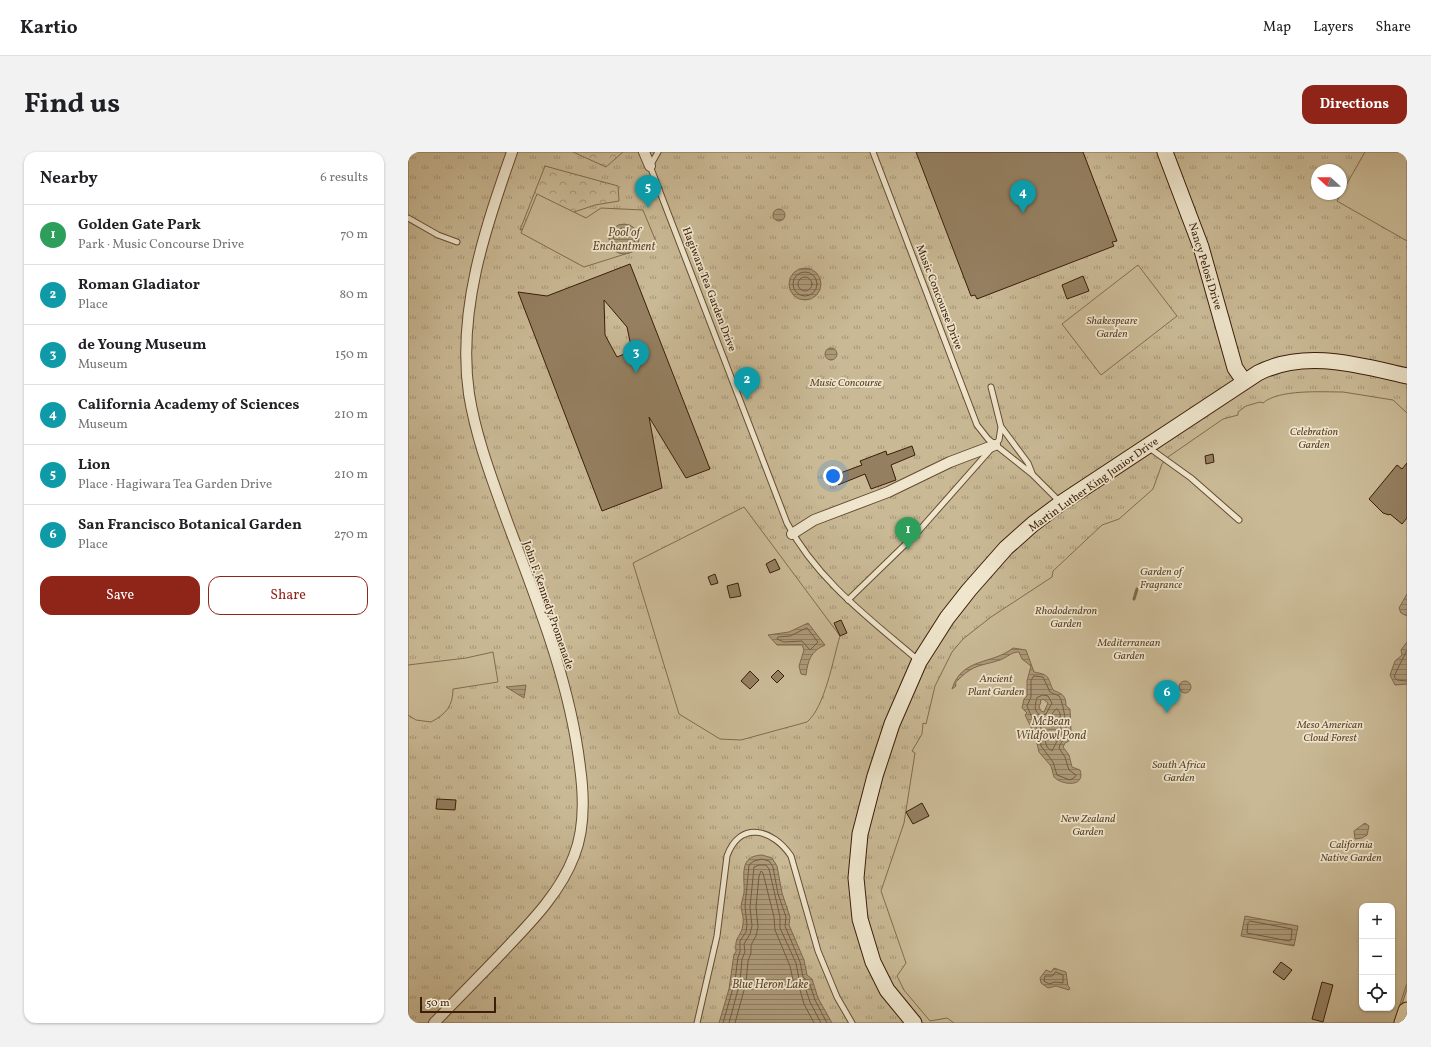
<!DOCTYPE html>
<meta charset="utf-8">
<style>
body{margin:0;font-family:Vollkorn,serif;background:#f2f2f2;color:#202124}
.controls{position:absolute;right:12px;bottom:12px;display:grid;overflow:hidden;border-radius:8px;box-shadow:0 1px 3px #0004}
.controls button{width:36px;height:36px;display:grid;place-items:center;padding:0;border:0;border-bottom:1px solid #e0e0e0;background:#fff;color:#202124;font:20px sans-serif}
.compass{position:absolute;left:903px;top:12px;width:36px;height:36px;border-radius:50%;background:#fff;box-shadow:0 1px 3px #0004;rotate:291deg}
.scale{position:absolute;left:12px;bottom:10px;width:76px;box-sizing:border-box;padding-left:4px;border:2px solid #3b1d08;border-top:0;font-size:11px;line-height:14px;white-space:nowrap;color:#3b1d08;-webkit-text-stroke:3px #efe6cd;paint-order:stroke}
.you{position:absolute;left:425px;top:324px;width:14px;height:14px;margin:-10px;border:3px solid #fff;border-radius:50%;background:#1a73e8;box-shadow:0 0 0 6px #1a73e833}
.badge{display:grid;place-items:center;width:26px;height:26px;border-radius:50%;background:#8f2418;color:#fff;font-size:13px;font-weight:700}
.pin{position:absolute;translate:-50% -33px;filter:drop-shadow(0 1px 2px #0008)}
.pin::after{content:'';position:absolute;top:21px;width:14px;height:12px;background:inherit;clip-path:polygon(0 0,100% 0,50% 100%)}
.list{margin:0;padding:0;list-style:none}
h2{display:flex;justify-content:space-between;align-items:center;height:52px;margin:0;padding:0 16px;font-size:17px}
h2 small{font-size:13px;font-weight:400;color:#757577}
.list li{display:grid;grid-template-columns:26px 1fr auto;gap:12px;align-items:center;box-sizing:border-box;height:60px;padding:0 16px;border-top:1px solid #e0e0e0}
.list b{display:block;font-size:15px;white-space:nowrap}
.list p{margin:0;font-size:13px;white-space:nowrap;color:#757577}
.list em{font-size:13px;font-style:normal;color:#757577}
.actions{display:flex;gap:8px;padding:12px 16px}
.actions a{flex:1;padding:9px 0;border:1px solid #8f2418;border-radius:12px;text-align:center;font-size:14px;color:#8f2418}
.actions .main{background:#8f2418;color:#fff}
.icon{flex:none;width:22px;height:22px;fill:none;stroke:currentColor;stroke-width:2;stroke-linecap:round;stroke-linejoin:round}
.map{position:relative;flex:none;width:999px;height:871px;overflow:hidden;border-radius:12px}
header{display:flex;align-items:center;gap:24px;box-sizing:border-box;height:56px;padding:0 20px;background:#fff;border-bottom:1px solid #e0e0e0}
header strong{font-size:19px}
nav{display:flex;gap:22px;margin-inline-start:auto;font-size:14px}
.intro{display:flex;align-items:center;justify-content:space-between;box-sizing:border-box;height:96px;padding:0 24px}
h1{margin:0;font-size:28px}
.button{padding:10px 18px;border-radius:12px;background:#8f2418;color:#fff;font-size:14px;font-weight:700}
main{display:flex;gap:24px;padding:0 24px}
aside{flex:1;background:#fff;border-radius:12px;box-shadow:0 1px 3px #0004}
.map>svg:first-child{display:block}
.grass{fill:url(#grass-tufts);stroke:#826b4e;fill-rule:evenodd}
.forest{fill:url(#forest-crowns);stroke:#826b4e}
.garden{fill:#c9b995;stroke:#826b4e;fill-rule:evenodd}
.water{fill:url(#water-rules);stroke:#7f674b;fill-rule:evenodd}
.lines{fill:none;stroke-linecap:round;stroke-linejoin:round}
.shore{stroke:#745b40;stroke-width:1}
.stream{stroke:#7f674b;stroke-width:3}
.building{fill:#947f60;stroke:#3b1d08;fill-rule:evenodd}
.lane-casing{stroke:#664c32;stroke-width:7}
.street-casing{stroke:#664c32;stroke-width:12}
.secondary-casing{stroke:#3b1d08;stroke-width:17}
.primary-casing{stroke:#3b1d08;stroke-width:19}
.lane{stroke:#efe6cd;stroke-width:5}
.street{stroke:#efe6cd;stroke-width:10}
.secondary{stroke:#efe6cd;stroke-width:15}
.primary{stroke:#e6d9b2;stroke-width:17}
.labels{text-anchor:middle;stroke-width:3.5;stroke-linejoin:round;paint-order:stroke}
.street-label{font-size:11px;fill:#3b1d08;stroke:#efe6cd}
.park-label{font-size:11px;font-style:italic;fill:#5e442b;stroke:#efe6cd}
.water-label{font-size:12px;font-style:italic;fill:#63482f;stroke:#efe6cd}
</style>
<header>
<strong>Kartio</strong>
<nav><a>Map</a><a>Layers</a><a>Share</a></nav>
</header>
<div class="intro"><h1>Find us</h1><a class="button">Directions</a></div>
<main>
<aside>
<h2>Nearby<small>6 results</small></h2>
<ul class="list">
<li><span class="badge" style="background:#2e9e5b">1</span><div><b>Golden Gate Park</b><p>Park · Music Concourse Drive</p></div><em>70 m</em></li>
<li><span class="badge" style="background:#0f9aa8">2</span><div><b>Roman Gladiator</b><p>Place</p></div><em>80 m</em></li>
<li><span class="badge" style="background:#0f9aa8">3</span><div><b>de Young Museum</b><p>Museum</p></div><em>150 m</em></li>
<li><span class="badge" style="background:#0f9aa8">4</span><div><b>California Academy of Sciences</b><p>Museum</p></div><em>210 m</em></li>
<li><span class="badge" style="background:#0f9aa8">5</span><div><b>Lion</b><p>Place · Hagiwara Tea Garden Drive</p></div><em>210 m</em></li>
<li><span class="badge" style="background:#0f9aa8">6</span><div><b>San Francisco Botanical Garden</b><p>Place</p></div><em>270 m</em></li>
</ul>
<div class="actions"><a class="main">Save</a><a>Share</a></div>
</aside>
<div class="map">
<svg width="999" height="871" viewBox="0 0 999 871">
<defs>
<pattern id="grass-tufts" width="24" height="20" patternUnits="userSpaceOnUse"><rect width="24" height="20" fill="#c9b995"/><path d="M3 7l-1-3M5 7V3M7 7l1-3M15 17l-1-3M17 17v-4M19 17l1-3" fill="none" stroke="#a49678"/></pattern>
<pattern id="forest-crowns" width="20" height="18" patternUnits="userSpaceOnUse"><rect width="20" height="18" fill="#c9b995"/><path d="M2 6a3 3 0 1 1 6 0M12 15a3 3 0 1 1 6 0" fill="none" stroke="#a49678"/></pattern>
<pattern id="water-rules" width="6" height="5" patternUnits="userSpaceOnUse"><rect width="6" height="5" fill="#ac9978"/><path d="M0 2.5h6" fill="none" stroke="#8d7c60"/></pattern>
</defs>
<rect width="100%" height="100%" fill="#e6d9b2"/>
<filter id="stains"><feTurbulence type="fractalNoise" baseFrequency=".005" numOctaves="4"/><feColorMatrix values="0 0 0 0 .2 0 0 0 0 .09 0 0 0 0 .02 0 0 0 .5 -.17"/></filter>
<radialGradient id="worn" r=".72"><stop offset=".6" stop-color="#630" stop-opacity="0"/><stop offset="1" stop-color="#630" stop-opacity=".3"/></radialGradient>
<path class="grass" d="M0 0H999V837L988 871H0ZM909 18H933V42H909ZM954 754H984V856H954Z"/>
<g class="forest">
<path d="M165 0H215L198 15Z"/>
<path d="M137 14 210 34 211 49 187 53 112 78Z"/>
</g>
<g class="garden">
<path d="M957 0H999V89L929 49Z"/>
<path d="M129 42 178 66 193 56 235 58 249 92 176 115 113 81Z"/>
<path d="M730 113 769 164 693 223 654 172Z"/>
<path d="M935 240 985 248 999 261V831L986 871H546L539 866 522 869 496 838 489 824 498 811 473 739 496 671 507 601 504 599 514 582 515 571 518 572 527 534 544 500 555 487 583 465 644 425 645 419 694 373 711 367 745 337 754 312 760 305 815 267 830 263V260L838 254 852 250 855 251C871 237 914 240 935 240ZM954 754H984V856H954Z"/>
<path d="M336 355 432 484C425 507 417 555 399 570L333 588 312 587 271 562 225 411Z"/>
<path d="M85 500 90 530 45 537C45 554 38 562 23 570L8 568 0 563V513L58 506Z"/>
</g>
<g class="water">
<circle cx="371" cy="63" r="6"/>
<circle cx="216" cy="87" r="15"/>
<circle cx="397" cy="132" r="16"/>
<circle cx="423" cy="202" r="6"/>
<path d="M999 442V464L993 461 991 456Z"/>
<path d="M400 471 417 493C403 499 400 508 398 523L393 522 391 514 396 498 394 493H369L360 483 381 480Z"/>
<path d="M999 490V532L987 533 982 523 987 509 994 503 993 498Z"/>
<path d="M605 496 618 498 626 520C642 523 639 524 645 538 654 542 658 543 658 554L662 557 663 579 661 589 657 591 655 595 661 603 664 615 672 618C678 635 655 634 646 625L643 614 631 600 627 583 617 563 619 561 614 556 616 547 619 544V529L623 514 614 507 611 500C603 500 600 505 592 508 574 514 566 512 551 527 548 530 547 530 548 534L544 537C554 505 584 513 605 496ZM635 547 640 551 636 560 633 559 631 555 633 550 632 549Z"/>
<circle cx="777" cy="535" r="6"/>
<path d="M118 533 116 546 98 535Z"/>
<path d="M957 671 961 674 959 683 954 686 947 687 946 679Z"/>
<path d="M354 703 364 706 369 714 374 741 382 765 381 773 396 808 399 823 404 827 410 846 424 871H311L321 837 326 802 328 800C326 783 334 785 335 772 336 766 334 761 333 756 333 751 335 746 336 741 337 724 330 704 354 703Z"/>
<path d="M837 764 890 774 886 794 833 784Z"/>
<path d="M646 816 658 820 660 834 662 836 661 838 648 834 640 836 633 831 632 826 638 818 643 820Z"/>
</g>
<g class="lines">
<g class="shore">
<circle cx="216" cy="87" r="11"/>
<circle cx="397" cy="132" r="12"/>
<circle cx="397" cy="132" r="7"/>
<path d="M399 476 410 490 402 498 394 489 376 490 369 487 370 485 382 484Z"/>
<path d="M999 498C995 507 990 515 986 525L989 528 999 529"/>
<path d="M626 524 635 525 642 540C645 542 648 542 651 544 655 548 660 579 657 585 655 589 652 591 651 596L657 605 661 618 668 623 667 625 662 628 649 623 645 610 633 594 631 582 619 554 623 545V529Z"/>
<path d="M635 543 640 544 644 551 638 562 633 563C625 560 627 553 629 546Z"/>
<path d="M649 557 652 561 653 581 644 599 639 595 631 570 641 566 647 558Z"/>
<path d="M842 769 884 777 883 788 881 789 839 781 840 771Z"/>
<path d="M648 820 655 823V831L647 830 641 832 636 829 637 824H644Z"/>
<path d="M315 871 327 829 330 805 332 800V789L338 780 339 773 337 754 341 713 346 709 354 707 361 709 365 715 370 742 378 765 377 774 392 810 395 825 401 830 407 848 419 871"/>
<path d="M321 871 332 830 334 807 337 800 336 792 342 782 344 774 342 755 346 715 351 713H358L361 717 372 765V776L388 811 391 827 397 835 402 850 413 871"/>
<path d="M327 871 338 831 340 809 343 801V793L348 784 350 775 348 755 351 724 353 719 355 721 366 765 367 778 382 814 385 828 392 838 396 852 406 871"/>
</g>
<path class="stream" d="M726 447 729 437"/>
</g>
<g class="building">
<path d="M508 0H675L709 89 704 90 706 94 569 147 567 143 563 144Z"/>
<path d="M222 112 302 317 278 326 241 265 254 336 194 359 110 140 139 144ZM196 148 219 175 224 199 209 205 197 183Z"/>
<path d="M675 124 681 139 659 147 654 133Z"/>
<path d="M504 294 507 303 483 313 488 328 463 337 457 322 430 333 427 323 454 313 452 309 478 299 479 303Z"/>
<path d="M805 302 806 310 798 312 797 304Z"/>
<path d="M999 311V366L994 372 982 362 981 363 975 361 961 347 989 313 994 317Z"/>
<path d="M367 407 372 417 362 421 358 412Z"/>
<path d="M307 422 310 431 303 433 300 425Z"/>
<path d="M330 431 333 444 322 446 319 434Z"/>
<path d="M433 468 439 481 432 484 426 471Z"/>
<path d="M370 518 376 524 369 531 363 525Z"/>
<path d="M342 519 351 528 342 537 333 529Z"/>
<path d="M29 647 48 648 47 658 28 657Z"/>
<path d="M514 651 521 664 505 672 498 660Z"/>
<path d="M873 810 884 818 876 828 865 820Z"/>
<path d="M914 830 925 833 915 870 904 867Z"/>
</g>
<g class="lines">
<defs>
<g id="lane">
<path d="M250 0 242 14 379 371C409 428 462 467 511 509"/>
<path d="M465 0 569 273 580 287 624 322 652 350"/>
<path d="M0 66 30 83 49 90"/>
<path d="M594 276 620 311 624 321"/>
<path d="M740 295 783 326 831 368"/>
<path d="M440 448 508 382 591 288 593 275 583 235"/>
<path d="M289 871 309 784 319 704C332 668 365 677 383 704L410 799 429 845 444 871"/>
</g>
<g id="street">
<path d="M236 0 242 14"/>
<path d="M384 382 406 368 480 340 542 310 587 293"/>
<path d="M26 871C47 849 68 828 89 806 117 776 151 744 166 704 177 677 176 644 172 615 162 530 129 449 99 369 84 327 68 286 61 242 49 159 77 77 104 0"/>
</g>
<g id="secondary">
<path d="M757 0 793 95 827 216 836 229"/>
<path d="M506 871 479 838 465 810 452 767 448 726 452 682 467 624 484 572 511 510 539 466 561 438 598 396 625 372 653 351 850 221C897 197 950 213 999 224"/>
</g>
<path id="primary" d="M995 871 999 859"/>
</defs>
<use href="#lane" class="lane-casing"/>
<use href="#street" class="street-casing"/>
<use href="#secondary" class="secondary-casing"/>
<use href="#primary" class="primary-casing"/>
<use href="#lane" class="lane"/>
<use href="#street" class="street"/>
<use href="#secondary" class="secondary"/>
<use href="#primary" class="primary"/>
</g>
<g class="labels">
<g class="street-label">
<text transform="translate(798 114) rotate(73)" y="4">Nancy Pelosi Drive</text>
<text transform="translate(302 137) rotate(69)" y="4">Hagiwara Tea Garden Drive</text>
<text transform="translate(532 145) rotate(69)" y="4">Music Concourse Drive</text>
<text transform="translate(685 332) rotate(-35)" y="4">Martin Luther King Junior Drive</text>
<text transform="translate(141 453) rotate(71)" y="4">John F. Kennedy Promenade</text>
</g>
<g class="park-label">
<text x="704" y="172">Shakespeare<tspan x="704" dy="13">Garden</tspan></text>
<text x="438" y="234">Music Concourse</text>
<text x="906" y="283">Celebration<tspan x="906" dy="13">Garden</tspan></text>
<text x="753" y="423">Garden of<tspan x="753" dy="13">Fragrance</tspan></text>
<text x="658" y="462">Rhododendron<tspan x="658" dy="13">Garden</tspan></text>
<text x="721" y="494">Mediterranean<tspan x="721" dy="13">Garden</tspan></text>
<text x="588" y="530">Ancient<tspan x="588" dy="13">Plant Garden</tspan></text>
<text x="922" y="576">Meso American<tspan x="922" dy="13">Cloud Forest</tspan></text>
<text x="771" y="616">South Africa<tspan x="771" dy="13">Garden</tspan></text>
<text x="680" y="670">New Zealand<tspan x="680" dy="13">Garden</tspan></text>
<text x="943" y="696">California<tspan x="943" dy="13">Native Garden</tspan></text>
</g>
<g class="water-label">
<text x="216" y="84">Pool of<tspan x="216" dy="14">Enchantment</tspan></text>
<text x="643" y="573">McBean<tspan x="643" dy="14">Wildfowl Pond</tspan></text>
<text x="362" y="836">Blue Heron Lake</text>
</g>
</g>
<rect width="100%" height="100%" filter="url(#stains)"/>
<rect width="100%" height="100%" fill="url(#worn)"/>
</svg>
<div class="controls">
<button>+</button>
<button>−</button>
<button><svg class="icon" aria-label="locate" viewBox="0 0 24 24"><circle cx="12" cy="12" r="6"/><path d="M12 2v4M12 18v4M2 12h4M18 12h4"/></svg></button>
</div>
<svg class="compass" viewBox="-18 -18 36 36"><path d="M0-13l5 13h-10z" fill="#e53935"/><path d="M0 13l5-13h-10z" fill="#757577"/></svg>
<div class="scale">50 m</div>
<div class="you"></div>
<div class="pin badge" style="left:500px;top:398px;background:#2e9e5b">1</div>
<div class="pin badge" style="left:339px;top:248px;background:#0f9aa8">2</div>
<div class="pin badge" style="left:228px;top:221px;background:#0f9aa8">3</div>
<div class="pin badge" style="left:615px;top:61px;background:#0f9aa8">4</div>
<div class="pin badge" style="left:240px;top:56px;background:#0f9aa8">5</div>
<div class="pin badge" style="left:759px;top:561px;background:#0f9aa8">6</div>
</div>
</main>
